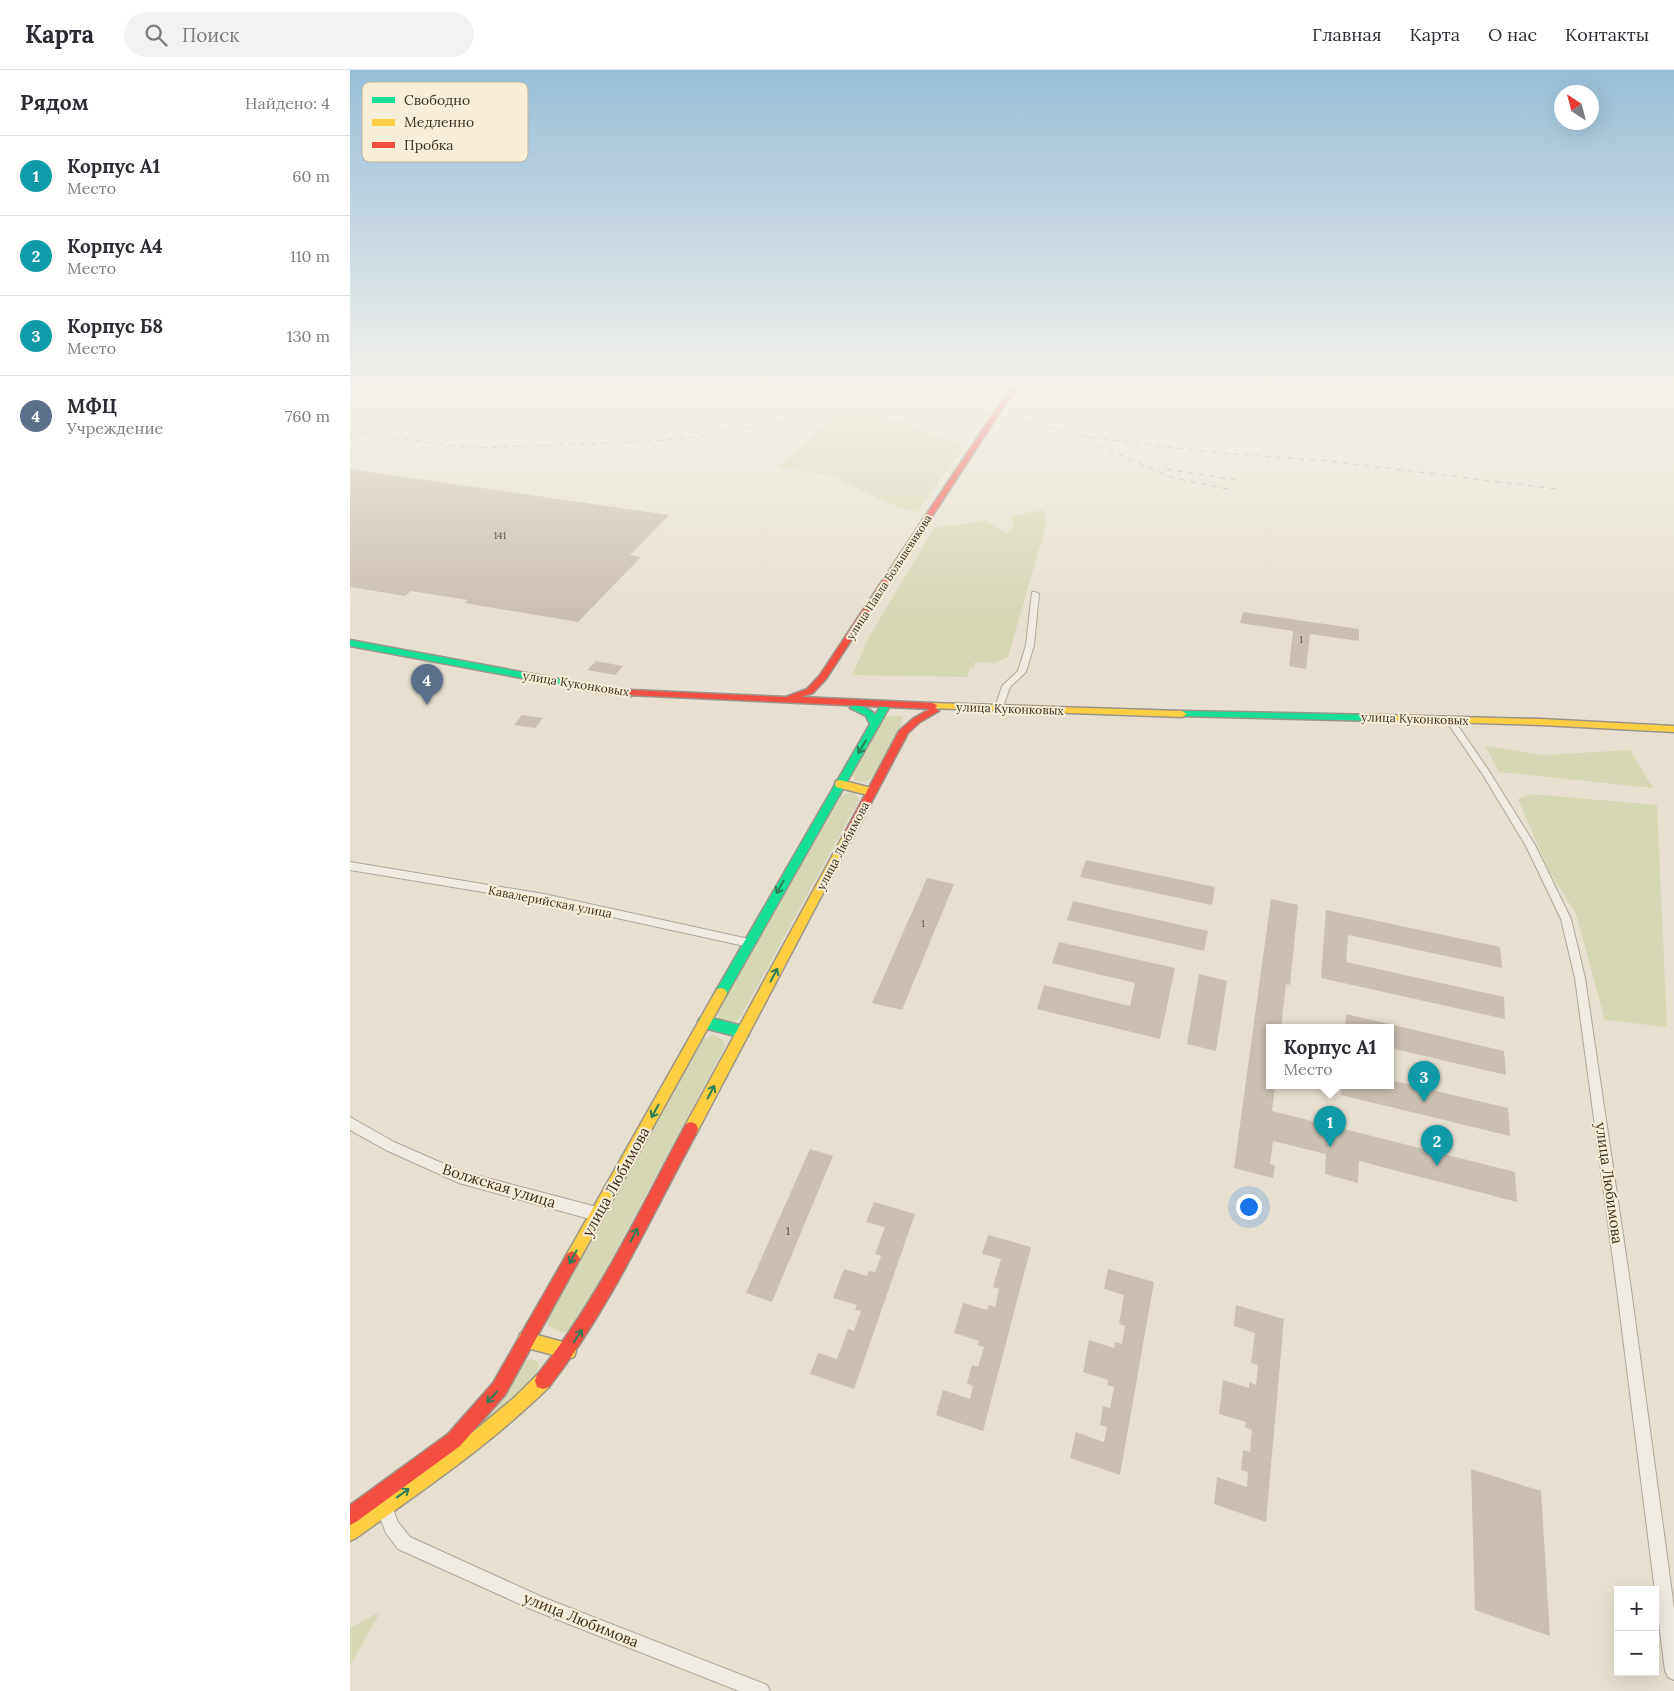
<!DOCTYPE html>
<html lang="ru">
<meta charset="utf-8">
<style>
body{margin:0;font-family:Lora,serif;background:#f2f2f3;color:#2b2b33}
.controls{position:absolute;right:15px;bottom:15px;display:grid;overflow:hidden;border-radius:0px;box-shadow:0 5px 20px #0002}
.controls button{width:45px;height:45px;display:grid;place-items:center;padding:0;border:0;border-bottom:1px solid #e1e1e2;background:#fff;color:#2b2b33;font:25px sans-serif}
.compass{position:absolute;left:1204px;top:15px;width:45px;height:45px;border-radius:50%;background:#fff;box-shadow:0 5px 20px #0002;rotate:324deg}
.you{position:absolute;left:898px;top:1136px;width:18px;height:18px;margin:-12px;border:4px solid #fff;border-radius:50%;background:#1a73e8;box-shadow:0 0 0 8px #1a73e833}
.badge{display:grid;place-items:center;width:32px;height:32px;border-radius:50%;background:#1a73e8;color:#fff;font-size:16px;font-weight:700}
.pin{position:absolute;translate:-50% -41px;filter:drop-shadow(0 1px 2px #0008)}
.pin::after{content:'';position:absolute;top:26px;width:18px;height:15px;background:inherit;clip-path:polygon(0 0,100% 0,50% 100%)}
.popup{position:absolute;left:916px;top:954px;width:128px;height:65px;box-sizing:border-box;display:grid;place-content:center;border-radius:0px;background:#fff;filter:drop-shadow(0 1px 4px #0005);font-size:16px;white-space:nowrap;color:#7c7c81}
.popup b{font-size:19px;color:#2b2b33}
.popup::after{content:'';position:absolute;left:50%;top:100%;margin-left:-10px;border:10px solid transparent;border-top-color:#fff}
.list{margin:0;padding:0;list-style:none}
h2{display:flex;justify-content:space-between;align-items:center;height:65px;margin:0;padding:0 20px;font-size:21px}
h2 small{font-size:16px;font-weight:400;color:#7c7c81}
.list li{display:grid;grid-template-columns:32px 1fr auto;gap:15px;align-items:center;box-sizing:border-box;height:80px;padding:0 20px;border-top:1px solid #e1e1e2}
.list b{display:block;font-size:19px;white-space:nowrap}
.list p{margin:0;font-size:16px;white-space:nowrap;color:#7c7c81}
.list em{font-size:16px;font-style:normal;color:#7c7c81}
.icon{flex:none;width:28px;height:28px;fill:none;stroke:currentColor;stroke-width:2;stroke-linecap:round;stroke-linejoin:round}
.map{position:relative;flex:none;width:1324px;height:1621px;overflow:hidden}
header{display:flex;align-items:center;gap:30px;box-sizing:border-box;height:70px;padding:0 25px;background:#fff;border-bottom:1px solid #e1e1e2}
header strong{font-size:24px}
nav{display:flex;gap:28px;margin-inline-start:auto;font-size:18px}
.search{width:350px;height:45px;background:#f2f2f3;display:flex;align-items:center;gap:12px;box-sizing:border-box;padding:0 18px;border-radius:28px;color:#7c7c81;font-size:19px}
main{display:flex}
aside{flex:1;background:#fff}
.map>svg:first-child{display:block}
.green{fill:#d6d7b3}
.building{fill:#cbbfb2}
.lines{fill:none;stroke-linecap:round;stroke-linejoin:round}
.street-casing{stroke:#ada599;stroke-width:2}
.fast-casing{stroke:#9c958a;stroke-width:3}
.slow-casing{stroke:#9c958a;stroke-width:3}
.jam-casing{stroke:#9c958a;stroke-width:3}
.street{fill:#efebe3;fill-rule:evenodd}
.fast{fill:#16e098;fill-rule:evenodd}
.slow{fill:#ffcf43;fill-rule:evenodd}
.jam{fill:#f24e42;fill-rule:evenodd}
.rail{stroke:#afaaa2;stroke-width:1;stroke-dasharray:5.5 5.5;stroke-linecap:butt}
.oneway{stroke:#2b7e56}
.labels{text-anchor:middle;stroke-width:4;stroke-linejoin:round;paint-order:stroke}
.number-label{font-size:10px;fill:#605244}
.far-street-label{font-size:11px;fill:#3d2e20;stroke:#f7eed8}
.street-label{font-size:12px;fill:#3d2e20;stroke:#f7eed8}
.near-number-label{font-size:12px;fill:#605244}
.near-street-label{font-size:15px;fill:#3d2e20;stroke:#f7eed8}
.key{fill:#f7eed8;stroke:#bfb4a1;stroke-width:1}
.key-label{font-size:14px;fill:#3d2e20}
</style>
<header>
<strong>Карта</strong>
<div class="search"><svg class="icon" aria-label="search" viewBox="0 0 24 24"><circle cx="10" cy="10" r="6"/><path d="M15 15l6 6"/></svg>Поиск</div>
<nav><a>Главная</a><a>Карта</a><a>О нас</a><a>Контакты</a></nav>
</header>
<main>
<aside>
<h2>Рядом<small>Найдено: 4</small></h2>
<ul class="list">
<li><span class="badge" style="background:#0f9aa8">1</span><div><b>Корпус А1</b><p>Место</p></div><em>60 m</em></li>
<li><span class="badge" style="background:#0f9aa8">2</span><div><b>Корпус А4</b><p>Место</p></div><em>110 m</em></li>
<li><span class="badge" style="background:#0f9aa8">3</span><div><b>Корпус Б8</b><p>Место</p></div><em>130 m</em></li>
<li><span class="badge" style="background:#5c6f8a">4</span><div><b>МФЦ</b><p>Учреждение</p></div><em>760 m</em></li>
</ul>
</aside>
<div class="map">
<svg width="1324" height="1621" viewBox="0 0 1324 1621">
<rect width="100%" height="100%" fill="#e7e0d1"/>
<g class="green">
<path d="M929 318H1135L1107 325 1063 328 970 325 947 323Z"/>
<path d="M498 343 523 344 540 348 614 376 567 442 550 438 516 423 480 405 427 397 461 368 482 345Z"/>
<path d="M694 440 696 455 658 587 644 593 625 592 624 597 620 598 617 607 502 605 519 567 584 458 622 453 634 450 656 463 664 457 660 446Z"/>
<path d="M543 645 553 647 551 656 522 708 513 712 505 711 503 705 532 652 536 647Z"/>
<path d="M1135 676 1193 685 1280 680 1303 718 1149 702Z"/>
<path d="M501 722 508 726 509 730 390 948 383 953H372L368 947 369 940 491 726Z"/>
<path d="M1181 724 1307 735 1317 957 1255 950 1226 844 1198 799 1168 729Z"/>
<path d="M363 965 373 970 375 977 225 1257 214 1263 198 1256V1247L351 970Z"/>
<path d="M181 1289 188 1292 189 1296 184 1309 129 1360 145 1333 175 1291Z"/>
<path d="M30 1542 0 1596V1558Z"/>
</g>
<g class="building">
<path d="M0 399 83 411 319 445 280 485 291 487 228 552 114 533 118 530 61 521 55 526 0 517Z"/>
<path d="M893 542 1009 559V571L960 564 956 599 939 596 943 561 890 553Z"/>
<path d="M246 591 273 596 265 605 237 600Z"/>
<path d="M172 645 193 648 185 658 164 655Z"/>
<path d="M736 790 865 817 862 835 730 807Z"/>
<path d="M577 808 604 814 552 940 522 933Z"/>
<path d="M921 829 948 835 940 915 936 914 931 958H920V1016H925L922 1041 1165 1102 1167 1132 1009 1091 1008 1113 975 1104 976 1084 923 1071 920 1094 925 1096 923 1108 884 1098Z"/>
<path d="M723 831 858 861 854 881 717 850Z"/>
<path d="M976 840 1150 877 1152 898 998 865 996 892 1154 927 1155 949 971 908Z"/>
<path d="M709 872 825 898 810 969 687 939 694 915 780 936 785 913 702 893Z"/>
<path d="M849 904 877 911 866 981 837 974Z"/>
<path d="M996 944 1154 981 1156 1005 1040 978V958H995Z"/>
<path d="M1040 1010 1158 1038 1160 1066 991 1025 992 1016H1040Z"/>
<path d="M460 1079 483 1086 422 1232 396 1223Z"/>
<path d="M524 1132 565 1144 504 1319 460 1304 468 1283 487 1289 498 1259 504 1261 511 1241 505 1240 507 1235 483 1228 494 1199 517 1206 519 1201 525 1202 531 1186 525 1184 535 1157 516 1152Z"/>
<path d="M638 1165 681 1177 633 1361 586 1345 593 1320 620 1329 623 1316 617 1313 622 1295 628 1297 634 1277 627 1275 629 1271 604 1263 613 1233 637 1240 639 1235 645 1237 649 1219 643 1217 651 1189 632 1184Z"/>
<path d="M758 1199 804 1212 770 1405 720 1388 726 1362 754 1372 757 1357 750 1355 753 1336 760 1338 764 1317 757 1315 758 1310 733 1302 739 1270 764 1278 765 1272 772 1274 775 1256 769 1254 774 1225 754 1219Z"/>
<path d="M886 1235 934 1249 916 1452 864 1434 867 1407 897 1417 898 1402 891 1400 893 1380 900 1382 902 1360 895 1357 896 1352 869 1344 873 1310 899 1318V1312L906 1315 908 1295 901 1293 905 1263 884 1256Z"/>
<path d="M1121 1399 1191 1421 1200 1566 1125 1540Z"/>
</g>
<g class="lines">
<defs>
<g id="street">
<path d="M280 318H286L276 326H272V324Z"/>
<path d="M682 522H685L689 524 684 575 676 602 660 617 652 640H646L645 638 652 616 668 601 676 575Z"/>
<path d="M1103 652 1106 653 1139 701 1185 775 1221 849 1235 908 1280 1212 1324 1538V1610L1318 1607 1315 1601 1266 1212 1225 908 1211 849 1176 776 1133 705 1099 655Z"/>
<path d="M0 792 194 824 399 869 403 870 404 873 403 876 399 877 194 832 0 800Z"/>
<path d="M0 1047 44 1072 110 1101 247 1137 252 1139 254 1144 252 1149 247 1151 109 1113 36 1080 0 1060Z"/>
<path d="M34 1429 40 1431 48 1452 60 1467 192 1527 417 1615 420 1621H389L183 1540 48 1479 36 1463 26 1437 28 1431Z"/>
</g>
<g id="fast">
<path d="M0 570 252 617 281 620 286 623 281 626 252 623 0 576Z"/>
<path d="M536 631 541 634 375 927 371 928 367 927 365 923 367 919 520 654 516 646 500 638 502 636C509 634 521 639 525 645L533 632Z"/>
<path d="M832 641 1030 645 1035 648 1030 651 829 646V642Z"/>
<path d="M354 946 393 956 398 958 399 962 398 966 393 968 354 958 350 956 348 952 350 948Z"/>
</g>
<g id="slow">
<path d="M582 633 832 641 837 644 832 647 579 638 577 636Z"/>
<path d="M1030 645 1191 649 1324 656V662L1191 655 1027 650 1025 648Z"/>
<path d="M490 710 526 719 527 722 522 726 486 717 485 714 486 711Z"/>
<path d="M498 762 503 766 346 1064 341 1066 336 1064 334 1059 336 1054 493 766Z"/>
<path d="M371 918 375 919 377 923 375 927 227 1194 222 1197 217 1194 214 1189 217 1184 367 919Z"/>
<path d="M176 1262 224 1275 226 1281 224 1287 218 1289 170 1276 168 1270 170 1264Z"/>
<path d="M193 1303 199 1305 201 1311 199 1317C140 1375 73 1420 6 1468L0 1471V1451L118 1366 165 1327 187 1305Z"/>
</g>
<g id="jam">
<path d="M663 318H669L656 333 476 609 463 623 451 627 582 633 585 634 587 636 585 638 589 641 570 652 558 663 502 769H494L493 766 549 661 564 648 580 639 278 625 276 623 281 620 436 627 457 619 470 605 651 332Z"/>
<path d="M341 1052 346 1054 348 1059 346 1064C300 1149 259 1240 199 1317L193 1319 187 1317 185 1311 187 1305C248 1230 290 1139 336 1054Z"/>
<path d="M222 1181 227 1184 230 1189 227 1194 155 1325 110 1376 6 1452 0 1455V1435L98 1364 143 1313 217 1184Z"/>
</g>
</defs>
<use href="#street" class="street-casing"/>
<use href="#fast" class="fast-casing"/>
<use href="#slow" class="slow-casing"/>
<use href="#jam" class="jam-casing"/>
<use href="#street" class="street"/>
<use href="#fast" class="fast"/>
<use href="#slow" class="slow"/>
<use href="#jam" class="jam"/>
<g class="rail">
<path d="M0 362 123 378 306 371 352 366 497 340 575 335 641 344 745 368 868 383 979 391 1207 419"/>
<path d="M738 371 823 408 877 419"/>
<path d="M816 399 885 410"/>
</g>
</g>
<defs><path id="oneway-shaft" d="M-6 0H5M1.5-3L5.5 0L1.5 3" fill="none" stroke-width="1.6" stroke-linecap="round" stroke-linejoin="round" transform="scale(1.25)"/></defs>
<g class="oneway">
<use href="#oneway-shaft" transform="translate(512 677) rotate(121)"/>
<use href="#oneway-shaft" transform="translate(430 817) rotate(119)"/>
<use href="#oneway-shaft" transform="translate(424 905) rotate(-62)"/>
<use href="#oneway-shaft" transform="translate(361 1022) rotate(-62)"/>
<use href="#oneway-shaft" transform="translate(305 1041) rotate(119)"/>
<use href="#oneway-shaft" transform="translate(284 1165) rotate(-62)"/>
<use href="#oneway-shaft" transform="translate(223 1187) rotate(119)"/>
<use href="#oneway-shaft" transform="translate(228 1266) rotate(-56)"/>
<use href="#oneway-shaft" transform="translate(142 1327) rotate(131)"/>
<use href="#oneway-shaft" transform="translate(53 1423) rotate(-36)"/>
</g>
<linearGradient id="sky" x2="0" y2="1"><stop stop-color="#96bed9"/><stop offset="0.58" stop-color="#f4f1ea"/><stop offset="1" stop-color="#f4f1ea" stop-opacity="0"/></linearGradient>
<rect width="1324" height="545" fill="url(#sky)"/>
<g class="labels">
<g class="number-label">
<text x="150" y="469">141</text>
<text x="951" y="573">1</text>
<text x="573" y="857">1</text>
</g>
<g class="far-street-label">
<text transform="translate(539 507) rotate(-57)" y="4">улица Павла Большевикова</text>
</g>
<g class="street-label">
<text transform="translate(226 614) rotate(9)" y="4">улица Куконковых</text>
<text transform="translate(660 639) rotate(2)" y="4">улица Куконковых</text>
<text transform="translate(1065 649) rotate(2)" y="4">улица Куконковых</text>
<text transform="translate(493 776) rotate(-62)" y="4">улица Любимова</text>
<text transform="translate(200 832) rotate(11)" y="4">Кавалерийская улица</text>
</g>
<g class="near-number-label">
<text x="438" y="1165">1</text>
</g>
<g class="near-street-label">
<text transform="translate(266 1112) rotate(-61)" y="5">улица Любимова</text>
<text transform="translate(1259 1113) rotate(82)" y="5">улица Любимова</text>
<text transform="translate(149 1116) rotate(17)" y="5">Волжская улица</text>
<text transform="translate(231 1550) rotate(22)" y="5">улица Любимова</text>
</g>
</g>
<rect x="12" y="12" width="166" height="80" rx="8" class="key"/>
<rect x="22" y="27" width="23" height="6" fill="#16e098"/>
<rect x="22" y="49" width="23" height="7" fill="#ffcf43"/>
<rect x="22" y="72" width="23" height="6" fill="#f24e42"/>
<g class="key-label">
<text x="54" y="35">Свободно</text>
<text x="54" y="57">Медленно</text>
<text x="54" y="80">Пробка</text>
</g>
</svg>
<div class="controls">
<button>+</button>
<button>−</button>
</div>
<svg class="compass" viewBox="-18 -18 36 36"><path d="M0-13l5 13h-10z" fill="#e53935"/><path d="M0 13l5-13h-10z" fill="#7c7c81"/></svg>
<div class="you"></div>
<div class="pin badge" style="left:980px;top:1077px;background:#0f9aa8">1</div>
<div class="popup"><b>Корпус А1</b>Место</div>
<div class="pin badge" style="left:1087px;top:1096px;background:#0f9aa8">2</div>
<div class="pin badge" style="left:1074px;top:1032px;background:#0f9aa8">3</div>
<div class="pin badge" style="left:77px;top:635px;background:#5c6f8a">4</div>
</div>
</main>
